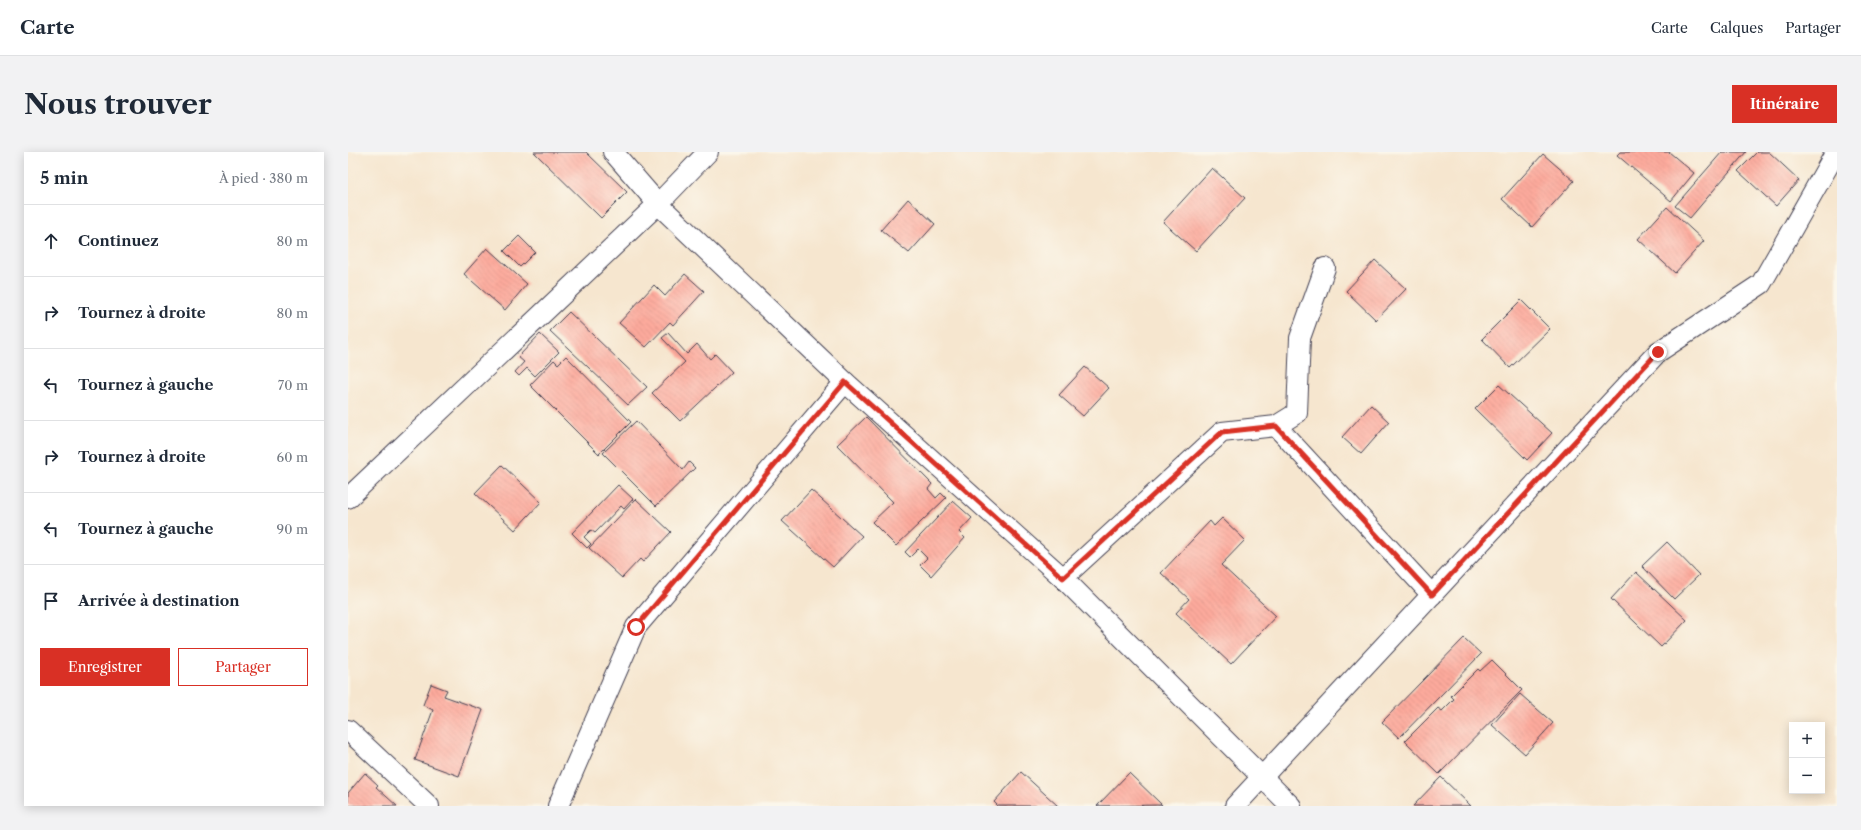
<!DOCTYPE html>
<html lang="fr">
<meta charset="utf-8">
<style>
body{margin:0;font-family:"Libre Caslon Text",serif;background:#f2f2f3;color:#1f2937}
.controls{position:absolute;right:12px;bottom:12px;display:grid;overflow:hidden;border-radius:0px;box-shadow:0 2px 10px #0003}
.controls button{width:36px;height:36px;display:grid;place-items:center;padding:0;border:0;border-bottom:1px solid #e0e1e3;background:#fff;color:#1f2937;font:20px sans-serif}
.stop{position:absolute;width:12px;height:12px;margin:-9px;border:3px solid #d93025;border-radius:50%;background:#fff}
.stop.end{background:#d93025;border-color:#fff;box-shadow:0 1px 4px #0008}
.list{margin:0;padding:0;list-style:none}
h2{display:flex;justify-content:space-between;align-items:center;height:52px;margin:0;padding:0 16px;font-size:17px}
h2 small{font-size:13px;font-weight:400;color:#747a83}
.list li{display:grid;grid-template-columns:26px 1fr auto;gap:12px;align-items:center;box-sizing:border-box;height:72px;padding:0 16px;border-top:1px solid #e0e1e3}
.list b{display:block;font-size:15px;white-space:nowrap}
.list em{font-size:13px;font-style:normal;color:#747a83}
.actions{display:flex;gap:8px;padding:12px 16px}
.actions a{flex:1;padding:9px 0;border:1px solid #d93025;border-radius:0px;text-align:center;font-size:14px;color:#d93025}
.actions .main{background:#d93025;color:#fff}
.icon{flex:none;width:22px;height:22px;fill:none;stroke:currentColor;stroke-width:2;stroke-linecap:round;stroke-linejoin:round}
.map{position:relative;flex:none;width:1489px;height:654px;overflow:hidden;border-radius:0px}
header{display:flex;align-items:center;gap:24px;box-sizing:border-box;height:56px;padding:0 20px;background:#fff;border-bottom:1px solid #e0e1e3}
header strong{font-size:19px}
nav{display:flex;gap:22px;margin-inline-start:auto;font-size:14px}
.intro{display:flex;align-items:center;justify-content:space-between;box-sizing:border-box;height:96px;padding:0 24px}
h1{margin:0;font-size:28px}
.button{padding:10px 18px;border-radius:0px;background:#d93025;color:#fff;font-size:14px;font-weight:700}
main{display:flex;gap:24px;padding:0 24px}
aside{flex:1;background:#fff;border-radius:0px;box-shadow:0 2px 10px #0003}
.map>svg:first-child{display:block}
.building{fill:url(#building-back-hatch)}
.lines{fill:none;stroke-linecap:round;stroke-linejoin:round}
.minor-casing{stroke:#423f51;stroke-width:22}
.minor{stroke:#fff;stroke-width:20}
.route{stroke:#d93025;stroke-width:5}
</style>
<header>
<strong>Carte</strong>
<nav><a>Carte</a><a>Calques</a><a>Partager</a></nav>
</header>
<div class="intro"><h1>Nous trouver</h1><a class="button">Itinéraire</a></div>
<main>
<aside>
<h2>5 min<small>À pied · 380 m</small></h2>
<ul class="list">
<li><svg class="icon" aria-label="ahead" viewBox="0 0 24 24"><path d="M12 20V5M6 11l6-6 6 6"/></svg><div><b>Continuez</b></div><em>80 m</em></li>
<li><svg class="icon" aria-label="right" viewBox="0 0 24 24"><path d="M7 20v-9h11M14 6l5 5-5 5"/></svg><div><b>Tournez à droite</b></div><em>80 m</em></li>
<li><svg class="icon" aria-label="left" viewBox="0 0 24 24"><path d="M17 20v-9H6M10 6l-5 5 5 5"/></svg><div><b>Tournez à gauche</b></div><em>70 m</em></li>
<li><svg class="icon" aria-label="right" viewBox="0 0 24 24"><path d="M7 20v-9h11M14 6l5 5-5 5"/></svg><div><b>Tournez à droite</b></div><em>60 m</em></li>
<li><svg class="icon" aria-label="left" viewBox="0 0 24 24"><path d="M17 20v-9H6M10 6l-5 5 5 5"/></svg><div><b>Tournez à gauche</b></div><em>90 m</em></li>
<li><svg class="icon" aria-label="arrive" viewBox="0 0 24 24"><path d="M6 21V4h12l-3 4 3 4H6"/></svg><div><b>Arrivée à destination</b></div></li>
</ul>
<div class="actions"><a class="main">Enregistrer</a><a>Partager</a></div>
</aside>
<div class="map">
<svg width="1489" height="654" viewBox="0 0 1489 654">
<defs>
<pattern id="building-back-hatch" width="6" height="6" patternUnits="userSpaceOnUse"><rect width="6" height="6" fill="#fdaa9c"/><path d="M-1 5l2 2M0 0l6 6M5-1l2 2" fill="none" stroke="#d99287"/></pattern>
</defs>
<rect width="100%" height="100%" fill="#fbf7ec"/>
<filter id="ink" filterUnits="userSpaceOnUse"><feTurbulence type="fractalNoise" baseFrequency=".025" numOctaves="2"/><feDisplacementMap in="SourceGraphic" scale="8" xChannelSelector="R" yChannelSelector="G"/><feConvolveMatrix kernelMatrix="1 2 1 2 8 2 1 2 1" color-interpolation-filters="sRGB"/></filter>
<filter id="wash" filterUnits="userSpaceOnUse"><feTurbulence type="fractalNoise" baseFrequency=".012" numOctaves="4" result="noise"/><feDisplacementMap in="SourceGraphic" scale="16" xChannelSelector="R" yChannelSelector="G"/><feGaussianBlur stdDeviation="0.9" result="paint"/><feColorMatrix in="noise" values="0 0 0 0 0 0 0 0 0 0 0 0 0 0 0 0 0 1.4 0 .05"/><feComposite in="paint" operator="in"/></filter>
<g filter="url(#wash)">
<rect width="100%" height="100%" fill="#f6e6cf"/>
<g id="blocks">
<g class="building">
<path d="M186 0H238L279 40 253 66Z"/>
<path d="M1272 0H1321L1346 21 1323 49 1269 3Z"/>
<path d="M1374 0H1398L1342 66 1327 54Z"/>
<path d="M1409 0H1421L1451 28 1428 54 1390 19Z"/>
<path d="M1195 2 1226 29 1184 75 1154 47Z"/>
<path d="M864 16 897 46 848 99 815 70Z"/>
<path d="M560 47 587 72 561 101 533 78Z"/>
<path d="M1319 55 1356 89 1327 121 1290 87Z"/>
<path d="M171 84 187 100 172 115 156 99Z"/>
<path d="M139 96 179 132 157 158 116 122Z"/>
<path d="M1027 108 1058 137 1028 168 998 139Z"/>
<path d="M337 122 356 139 325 173 322 170 298 195 271 171 306 133 317 144Z"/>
<path d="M1173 148 1202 177 1162 216 1134 187Z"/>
<path d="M221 160 299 235 280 253 202 179Z"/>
<path d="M320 181 339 202 349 192 362 207 367 202 384 220 332 269 304 241 337 210 314 186Z"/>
<path d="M192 182 211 200 187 224 179 216 171 224 167 220 176 210 170 205Z"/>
<path d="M218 204 283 270 251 302 182 233 206 208 210 212Z"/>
<path d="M737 215 761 236 735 264 711 243Z"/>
<path d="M1151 233 1204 281 1179 308 1127 257Z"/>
<path d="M1023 253 1041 270 1013 302 994 285Z"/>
<path d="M518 265 584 332 580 337 588 346 593 341 598 346 548 394 524 370 545 350 489 293Z"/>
<path d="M288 269 335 318 341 310 347 316 308 354 255 301Z"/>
<path d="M154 313 193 350 167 378 127 341Z"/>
<path d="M270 333 285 347 276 357 273 354 247 381 243 378 236 385 243 392 239 396 224 381Z"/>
<path d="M463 338 514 384 485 415 434 369Z"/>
<path d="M288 347 323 380 295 410 292 407 274 426 241 396Z"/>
<path d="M605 349 624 366 611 380 617 386 583 424 572 413 579 406 570 397 562 405 557 400Z"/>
<path d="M874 366 897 388 873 413 928 464 883 512 828 461 841 447 813 421 862 369 866 374Z"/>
<path d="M1319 390 1351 423 1326 447 1294 414Z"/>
<path d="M1288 420 1339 468 1313 495 1263 447Z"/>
<path d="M1116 486 1133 502 1051 586 1034 570Z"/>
<path d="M1144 508 1174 538 1091 622 1057 589 1090 556 1094 559 1106 547 1103 544 1130 517 1132 519Z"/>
<path d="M83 532 99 538 96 544 135 558 111 624 67 608 85 558 75 553Z"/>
<path d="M1172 542 1205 571 1177 602 1144 573Z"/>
<path d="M673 620 710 654H650L646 650Z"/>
<path d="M17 621 30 633 28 635 49 654H0V641Z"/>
<path d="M781 621 814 653 749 654Z"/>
<path d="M1093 625 1123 654H1065Z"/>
</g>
</g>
</g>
<g filter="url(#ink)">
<use href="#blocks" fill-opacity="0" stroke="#423f51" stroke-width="1"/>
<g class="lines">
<defs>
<g id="minor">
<path d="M265 0 310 52 497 230 715 426 943 654"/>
<path d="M928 274 1084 443"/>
<path d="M0 346 310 52 360 0"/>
<path d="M715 426 874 280 928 274 949 261 952 186 977 116"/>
<path d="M0 578 81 654"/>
<path d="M210 654 288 475 497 230"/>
<path d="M887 654 1310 200 1413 132 1488 0"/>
</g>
</defs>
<use href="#minor" class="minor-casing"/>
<use href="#minor" class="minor"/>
</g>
</g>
<g class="lines" filter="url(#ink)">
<path class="route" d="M288 475 497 230 715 426 874 280 928 274 1084 443 1310 200"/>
</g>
</svg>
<div class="controls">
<button>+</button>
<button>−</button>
</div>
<div class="stop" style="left:288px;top:475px"></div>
<div class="stop end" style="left:1310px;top:200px"></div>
</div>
</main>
